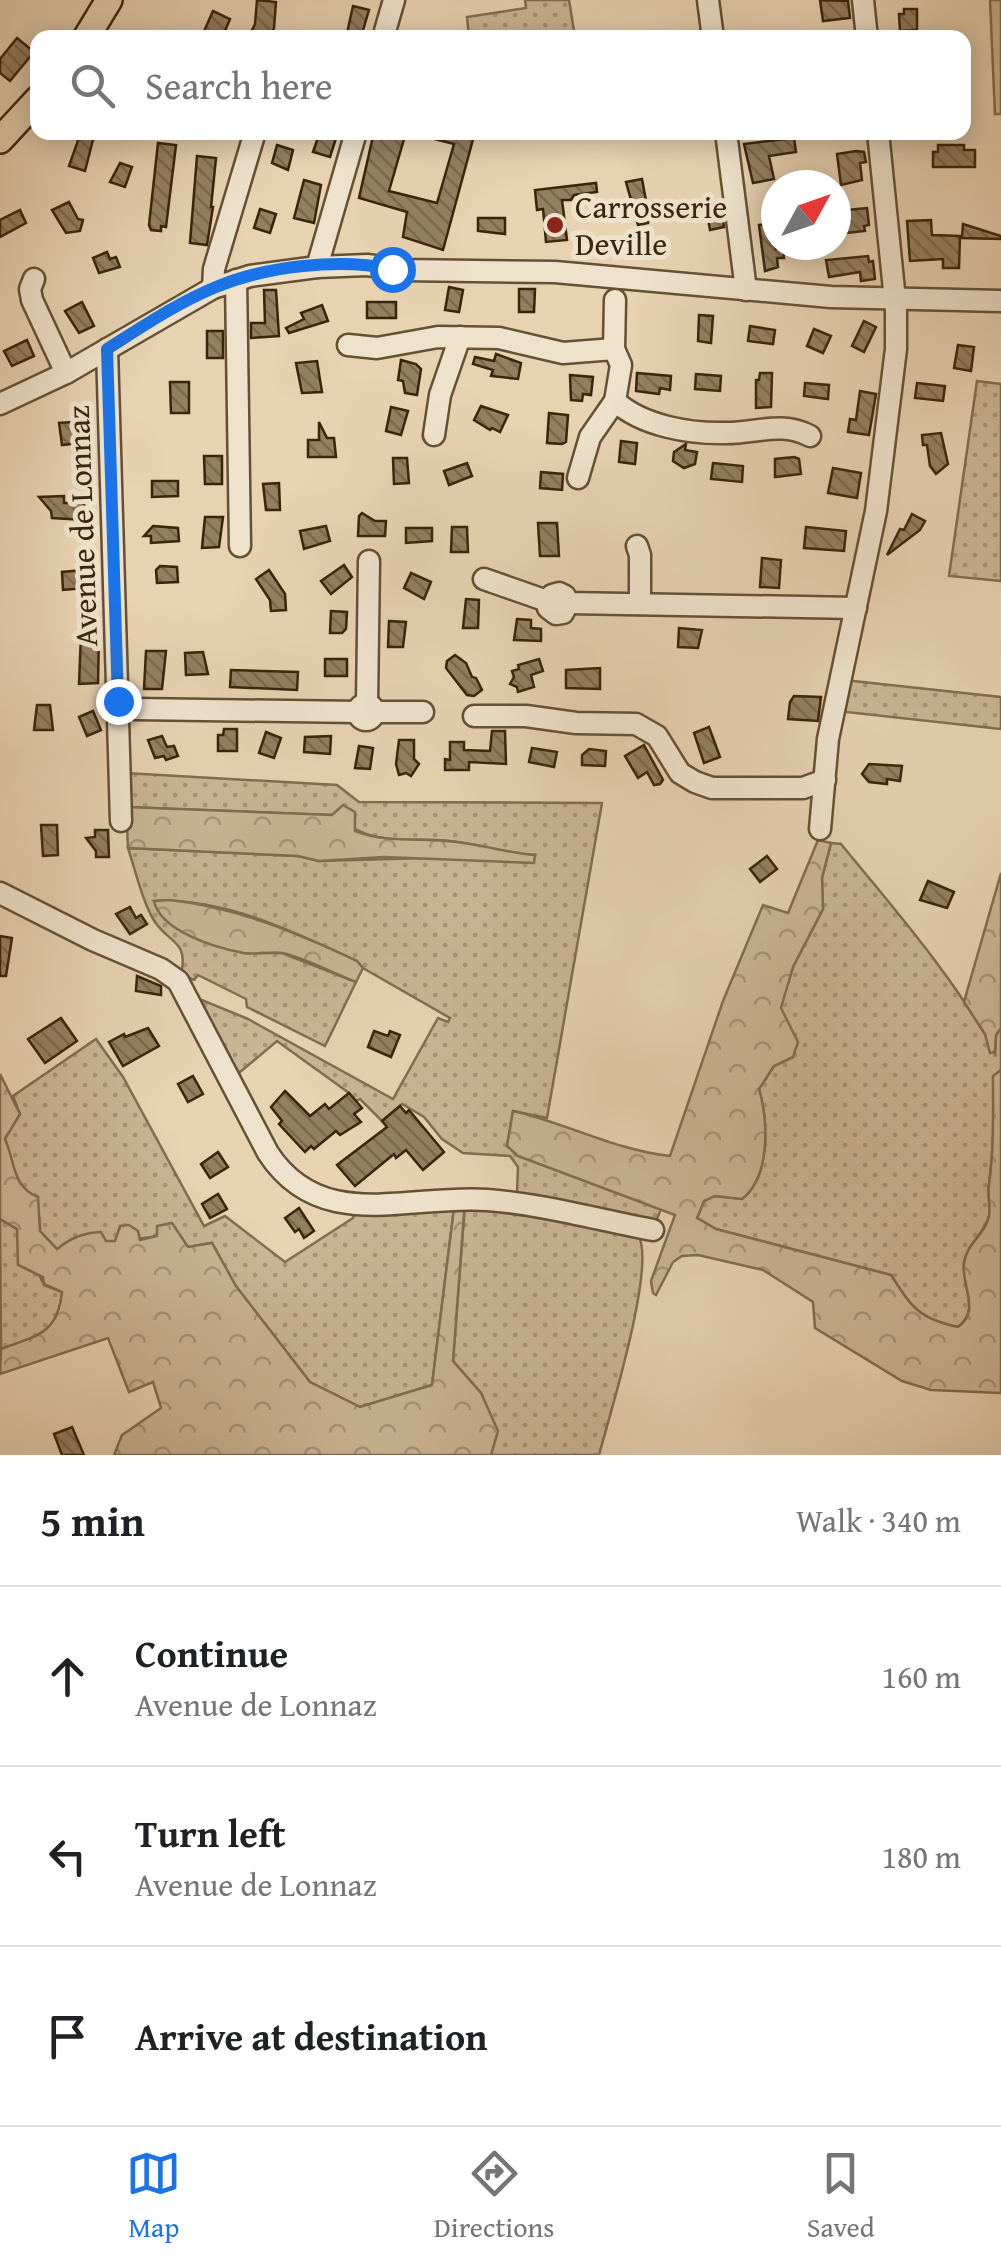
<!DOCTYPE html>
<meta charset="utf-8">
<style>
body{margin:0;font-family:"Gentium Book Plus",serif;background:#f6f6f6;color:#202124}
.compass{position:absolute;left:761px;top:170px;width:90px;height:90px;border-radius:50%;background:#fff;box-shadow:0 5px 25px #0003;rotate:50deg}
.stop{position:absolute;width:30px;height:30px;margin:-22px;border:8px solid #1a73e8;border-radius:50%;background:#fff}
.stop.end{background:#1a73e8;border-color:#fff;box-shadow:0 2px 10px #0008}
.list{margin:0;padding:0;list-style:none}
h2{display:flex;justify-content:space-between;align-items:center;height:130px;margin:0;padding:0 40px;font-size:42px}
h2 small{font-size:32px;font-weight:400;color:#757577}
.list li{display:grid;grid-template-columns:65px 1fr auto;gap:30px;align-items:center;box-sizing:border-box;height:180px;padding:0 40px;border-top:2px solid #e0e0e0}
.list b{display:block;font-size:38px;white-space:nowrap}
.list p{margin:0;font-size:32px;white-space:nowrap;color:#757577}
.list em{font-size:32px;font-style:normal;color:#757577}
.icon{flex:none;width:55px;height:55px;fill:none;stroke:currentColor;stroke-width:2;stroke-linecap:round;stroke-linejoin:round}
.map{position:relative;flex:none;width:1001px;height:1455px;overflow:hidden}
.search{position:absolute;background:#fff;box-shadow:0 5px 25px #0003;left:30px;right:30px;top:30px;height:110px;display:flex;align-items:center;gap:25px;box-sizing:border-box;padding:0 35px;border-radius:20px;color:#757577;font-size:38px}
.sheet{height:670px;background:#fff}
nav{display:flex;justify-content:space-around;align-items:center;box-sizing:border-box;height:140px;border-top:2px solid #e0e0e0;background:#fff;font-size:28px;color:#757577}
nav a{display:grid;justify-items:center;gap:5px}
nav .on{color:#1a73e8}
.map>svg:first-child{display:block}
.grass{fill:url(#grass-dots);stroke:#826d50;stroke-width:2.5}
.forest{fill:url(#forest-crowns);stroke:#826d50;stroke-width:2.5}
.garden{fill:#cab595;stroke:#826d50;stroke-width:2.5}
.building{fill:url(#building-back-hatch);stroke:#3a250a;stroke-width:2.5}
.lines{fill:none;stroke-linecap:round;stroke-linejoin:round}
.minor-casing{stroke:#655034;stroke-width:25}
.major-casing{stroke:#3a250a;stroke-width:30}
.minor{stroke:#efe2cd;stroke-width:20}
.major{stroke:#e7d2b2;stroke-width:25}
.route{stroke:#1a73e8;stroke-width:12}
.poi-dot{fill:#8f2418;stroke:#efe2cd;stroke-width:4}
.labels{text-anchor:middle;stroke-width:10;stroke-linejoin:round;paint-order:stroke}
.poi-label{font-size:32px;fill:#3a250a;stroke:#efe2cd;text-anchor:start}
.street-label{font-size:32px;fill:#3a250a;stroke:#efe2cd}
</style>
<div class="map">
<svg width="1001" height="1455" viewBox="0 0 1001 1455">
<defs>
<pattern id="grass-dots" width="8" height="8" patternUnits="userSpaceOnUse" patternTransform="scale(2.5)"><rect width="8" height="8" fill="#cab595"/><path d="M2 2h.1M6 6h.1" fill="none" stroke="#a59378" stroke-width="1.8" stroke-linecap="round"/></pattern>
<pattern id="forest-crowns" width="20" height="18" patternUnits="userSpaceOnUse" patternTransform="scale(2.5)"><rect width="20" height="18" fill="#cab595"/><path d="M2 6a3 3 0 1 1 6 0M12 15a3 3 0 1 1 6 0" fill="none" stroke="#a59378"/></pattern>
<pattern id="building-back-hatch" width="6" height="6" patternUnits="userSpaceOnUse" patternTransform="scale(2.5)"><rect width="6" height="6" fill="#947f61"/><path d="M-1 5l2 2M0 0l6 6M5-1l2 2" fill="none" stroke="#7a684e"/></pattern>
</defs>
<rect width="100%" height="100%" fill="#e7d2b2"/>
<filter id="stains"><feTurbulence type="fractalNoise" baseFrequency=".002" numOctaves="4"/><feColorMatrix values="0 0 0 0 .2 0 0 0 0 .09 0 0 0 0 .02 0 0 0 .5 -.17"/></filter>
<radialGradient id="worn" r=".72"><stop offset=".6" stop-color="#630" stop-opacity="0"/><stop offset="1" stop-color="#630" stop-opacity=".3"/></radialGradient>
<g class="grass">
<path d="M525 0H569L575 37H469L467 17 526 8Z"/>
<path d="M977 381 1001 384V581L949 576Z"/>
<path d="M844 680 1001 697V729L837 711Z"/>
<path d="M125 773 337 785 359 802 602 803 547 1118 513 1111 507 1146 518 1156 661 1209 657 1219 646 1222 517 1193 518 1167 510 1156 463 1153 442 1139 424 1117 402 1104 382 1121 360 1099 356 1101 349 1093 277 1041 240 1072 232 1073 200 1004 202 1000 248 1019 393 1099 438 1018 448 1022 450 1018 363 968 357 961C295 932 225 898 155 901L243 953H282L356 982 325 1046 247 1007 246 999 198 975 194 980 181 974C189 941 169 943 155 922 143 904 135 869 128 848L298 856 319 861 535 855C508 854 484 846 458 842 401 834 386 853 332 815L126 807Z"/>
<path d="M831 843 841 844C895 910 954 977 995 1052L996 1035 1001 1028V1070L993 1077C994 1116 994 1147 989 1185 987 1195 991 1206 989 1216 984 1235 967 1243 964 1263 962 1286 981 1312 957 1327 919 1318 912 1308 891 1275L716 1229 697 1218 704 1201 714 1196 742 1199C771 1176 768 1121 759 1089L774 1066 793 1057 780 1008 793 967 823 909 822 878Z"/>
<path d="M96 1039 123 1077 204 1226 225 1216 285 1262 353 1218 354 1204 455 1200 432 1385 360 1407 310 1382 236 1287 212 1243 188 1247 158 1236 58 1250 40 1231C41 1203 28 1202 17 1179 12 1170 11 1153 4 1139L20 1114 13 1096Z"/>
<path d="M465 1205 638 1235C657 1263 609 1417 599 1455H491L497 1431 481 1393 453 1361Z"/>
<path d="M0 1219 17 1229 44 1285 62 1292C58 1334 37 1336 1 1349Z"/>
</g>
<g class="forest">
<path d="M343 805 355 812V831C389 844 422 837 457 842 484 845 507 853 535 855L534 863 384 857 319 861 298 856 128 848 126 807 332 815Z"/>
<path d="M818 840 831 843 822 878 823 909 793 967 781 1008 798 1042 793 1057 774 1066 759 1089C768 1121 771 1176 742 1199L715 1196 704 1201 697 1218 716 1229 891 1275C912 1308 919 1319 958 1327 981 1312 961 1285 964 1263 967 1243 985 1235 989 1216 991 1206 987 1195 989 1185 994 1148 993 1114 993 1076L1001 1070V1393L931 1390 902 1381 815 1328 813 1302 763 1270 698 1255 682 1256 673 1262 656 1295 653 1293 651 1281 675 1215 518 1156 507 1146 513 1111C566 1123 615 1150 670 1156L723 1001 763 905 788 913Z"/>
<path d="M1001 873V1028L996 1035 995 1052 990 1053 985 1034 964 1002Z"/>
<path d="M170 900C236 907 297 933 357 961L363 968 356 982C333 973 307 959 283 953 270 951 257 955 244 953 216 948 160 931 154 901Z"/>
<path d="M0 1074 20 1114 5 1139C15 1161 12 1187 38 1197L40 1231 57 1249C71 1238 82 1233 101 1232L106 1241H115L120 1226 129 1225 138 1231 140 1240 157 1236V1226L172 1223 188 1247 212 1243 236 1286 310 1382 360 1407 432 1385 455 1200H465L453 1361 481 1393 498 1431 491 1455H114L122 1435 161 1408 153 1382 129 1392 108 1338 0 1374 1 1349C36 1336 58 1334 62 1292L44 1284 43 1277 18 1265 17 1229 0 1219Z"/>
</g>
<path class="garden" d="M990 0H1001V114H995Z"/>
<g class="building">
<path d="M257 0 276 2 274 28 270 38H248L255 24Z"/>
<path d="M820 0 848 1 850 18 823 21Z"/>
<path d="M353 6 369 10 361 37 347 33Z"/>
<path d="M904 9H917V30L900 31 899 14H904Z"/>
<path d="M213 11 230 19 222 38H201Z"/>
<path d="M17 38 34 52 10 81 0 73V59Z"/>
<path d="M81 132H95L85 171 69 166Z"/>
<path d="M320 132H338L330 157 313 152Z"/>
<path d="M374 132H406L389 191 437 203 454 144 423 136V132H475L443 250 403 237 407 212 359 198Z"/>
<path d="M794 138 796 152 769 156 774 179 753 183 744 144Z"/>
<path d="M158 143 176 145 166 227 161 226V231L151 230 149 225Z"/>
<path d="M277 145 293 150 288 170 272 163Z"/>
<path d="M938 145H964V150H975V167H933V152H938Z"/>
<path d="M856 151 864 152 866 162 860 163 862 180 841 185 837 154Z"/>
<path d="M197 156 216 158 211 207H213L207 245 190 243Z"/>
<path d="M120 163 132 167 125 187 110 182Z"/>
<path d="M642 179 649 217 648 223 638 225 626 182Z"/>
<path d="M304 180 321 185 314 223 294 218Z"/>
<path d="M596 183 597 192 574 195 571 200H562L567 240 546 242 543 209 537 210 535 190Z"/>
<path d="M69 202 78 219 83 220 80 231 66 233 52 210Z"/>
<path d="M721 205 724 227 710 230 706 207Z"/>
<path d="M867 208 869 225 864 226 865 231 836 234V211Z"/>
<path d="M260 209 276 214 270 233 254 228Z"/>
<path d="M20 210 26 223 0 237V220Z"/>
<path d="M478 218H505V234L478 231Z"/>
<path d="M931 220 932 235 960 236 959 268H943V259L910 261 907 221Z"/>
<path d="M770 224 771 242H775L776 249 783 248 784 258H777L778 267 765 271 759 225Z"/>
<path d="M963 224 1001 236V239L962 238Z"/>
<path d="M107 252 110 259 116 257 120 267 99 273 93 258Z"/>
<path d="M868 256 869 262 873 261 875 279 861 281 860 272 829 277 826 260Z"/>
<path d="M449 287 463 290 459 312 445 310Z"/>
<path d="M519 289H535L534 312H519Z"/>
<path d="M264 290H276L279 336 251 338V323H265Z"/>
<path d="M82 302 94 326 79 333 65 311Z"/>
<rect x="367" y="302" width="29" height="16"/>
<path d="M322 305 328 321 289 333 286 328 304 319 301 313Z"/>
<path d="M699 315 713 316 711 343 698 341Z"/>
<path d="M864 321 876 327 864 352 852 346Z"/>
<path d="M750 326 775 330 773 344 748 341Z"/>
<path d="M814 329 831 336 823 353 807 346Z"/>
<rect x="207" y="331" width="16" height="27"/>
<path d="M27 340 34 356 12 366 4 351Z"/>
<path d="M958 345 974 347 971 371 954 368Z"/>
<path d="M496 354 521 363 518 379 491 376 493 370 473 364 475 357 494 361Z"/>
<path d="M401 360 416 364 421 369 417 395 405 393 403 381 398 380Z"/>
<path d="M317 361 322 392 302 393 296 363Z"/>
<path d="M637 373 671 376 670 390 660 388 659 394 636 391Z"/>
<path d="M760 373H772L771 407 756 408V380H759Z"/>
<path d="M696 374 721 376 720 391 695 389Z"/>
<path d="M570 375 593 377 591 395 583 394 582 401 571 400Z"/>
<path d="M170 382H189V413H171Z"/>
<path d="M805 383 829 385 828 399 804 396Z"/>
<path d="M917 383 945 386 943 401 915 398Z"/>
<path d="M860 391 876 394 869 435 848 432 850 419 856 420Z"/>
<path d="M481 406 508 415 500 432 492 428 490 430 474 420Z"/>
<path d="M391 407 408 411 401 435 386 431Z"/>
<path d="M549 413 568 415 566 442 562 444 547 443Z"/>
<path d="M73 422 74 427 86 426 88 442 62 445 59 423Z"/>
<path d="M319 422 327 438H334L336 457H308V440H319Z"/>
<path d="M941 433 948 464 936 474 930 466 927 445H923L922 435Z"/>
<path d="M621 441 637 443 635 464 619 462Z"/>
<path d="M686 444 685 450 697 452 695 464 684 468 673 461 674 452Z"/>
<path d="M204 456H222V484H205Z"/>
<path d="M794 457 799 459 801 474 775 477V459Z"/>
<path d="M393 458H407L409 483 394 484Z"/>
<path d="M467 463 472 476 449 485 444 471Z"/>
<path d="M713 463 743 466 742 482 711 479Z"/>
<path d="M833 468 861 473 857 498 828 493Z"/>
<path d="M541 472 563 474 562 490 540 488Z"/>
<path d="M152 481H178V496L152 497Z"/>
<path d="M279 483 280 510H266L263 484Z"/>
<path d="M64 496V503H84L85 520 52 518 51 511 39 497Z"/>
<path d="M362 513 375 521H386L385 536H358L359 516Z"/>
<path d="M912 514 925 521 920 530 887 555 900 529 904 530Z"/>
<path d="M205 517H223L219 547 202 548Z"/>
<path d="M538 523H557L559 556H540Z"/>
<path d="M153 526 178 528 179 541 151 543V536H144Z"/>
<path d="M326 526 330 541 304 549 300 531Z"/>
<path d="M452 527H467L468 552H451Z"/>
<path d="M806 527 846 531 844 551 804 548Z"/>
<path d="M406 528H432V541L406 543Z"/>
<path d="M762 558 781 560 779 588 760 587Z"/>
<path d="M344 565 352 577 331 594 321 581Z"/>
<path d="M160 566 177 567 178 582 157 583 156 570Z"/>
<path d="M93 569 95 587 63 590 62 572Z"/>
<path d="M269 570 285 594 286 610 271 611 270 600 256 579Z"/>
<path d="M411 573 431 582 424 599 404 588Z"/>
<path d="M466 599 479 600 478 628H463Z"/>
<path d="M331 611 347 612 346 629 342 633H330Z"/>
<path d="M517 619 531 620V628L541 629V641L514 640Z"/>
<path d="M389 621 406 622 403 647H388Z"/>
<path d="M679 628 702 630 698 648 678 647Z"/>
<path d="M99 634 98 683 79 684 81 635Z"/>
<path d="M146 651H166L162 689H144Z"/>
<path d="M203 652 208 674 186 675 185 653Z"/>
<path d="M455 655 466 663 472 677 476 678 482 690 474 696 467 695 446 668 447 661Z"/>
<rect x="325" y="659" width="22" height="17"/>
<path d="M539 659 543 671 531 675 534 687 518 692 517 687 510 684 514 677 512 671 519 669 518 665Z"/>
<path d="M600 668V689L566 688V670Z"/>
<path d="M231 670 298 672 297 690 230 687Z"/>
<path d="M794 696 821 697 818 721 788 719 790 702Z"/>
<path d="M37 705H50L53 730H34Z"/>
<path d="M93 711 101 730 87 736 79 717Z"/>
<path d="M709 727 720 757 704 763 694 733Z"/>
<path d="M224 729H237V751H218V735H223Z"/>
<path d="M492 731H505L506 764 469 762V770H445V759L450 760V742H464V750L490 751Z"/>
<path d="M266 732 281 738 274 758 259 753Z"/>
<path d="M162 736 167 747 174 746 178 756 166 760 164 756 155 758 148 740Z"/>
<path d="M331 736 330 754 304 752 305 737Z"/>
<path d="M399 740H414V759L419 764 411 776 406 773 399 775 396 764Z"/>
<path d="M644 745 663 780 660 784 654 785 647 772 638 778 625 756Z"/>
<path d="M359 746 373 748 370 769 355 768Z"/>
<path d="M532 748 557 752 554 767 529 762Z"/>
<path d="M589 749 606 751 605 766 582 765V755Z"/>
<path d="M869 764 902 766 900 781 887 779V784L869 782 862 774Z"/>
<path d="M41 825H57L58 855 43 856Z"/>
<path d="M95 830H108L109 857H96V851L86 838 95 837Z"/>
<path d="M767 856 777 869 760 882 750 869Z"/>
<path d="M928 881 954 892 947 908 920 900Z"/>
<path d="M130 907 136 918 141 915 147 924 130 934 116 914Z"/>
<path d="M0 936 12 938 6 976H0Z"/>
<path d="M137 976 161 986V995L136 991Z"/>
<path d="M61 1018 77 1041 45 1063 28 1039Z"/>
<path d="M148 1028 159 1046 123 1066 109 1042 124 1034 125 1037Z"/>
<path d="M374 1031 388 1036 390 1031 400 1035 391 1057 368 1047Z"/>
<path d="M193 1076 203 1094 188 1102 178 1084Z"/>
<path d="M285 1091 310 1116 325 1104 329 1109 349 1093 362 1108 354 1114 361 1122 340 1135 336 1131 314 1149 311 1146 305 1152 279 1124 282 1121 271 1107Z"/>
<path d="M400 1106 406 1113 409 1110 444 1152 423 1170 406 1150 396 1158 394 1154 355 1186 337 1165 387 1127 382 1121Z"/>
<path d="M218 1152 228 1167 210 1178 201 1164Z"/>
<path d="M218 1194 227 1209 210 1218 202 1204Z"/>
<path d="M299 1208 314 1231 304 1238 299 1229 295 1232 285 1218Z"/>
<path d="M72 1427 84 1455H62L54 1434Z"/>
</g>
<g class="lines">
<defs>
<g id="minor">
<path d="M708 0 713 38"/>
<path d="M863 0 867 38"/>
<path d="M383 38 394 0"/>
<path d="M726 132 746 290"/>
<path d="M317 267 356 132"/>
<path d="M34 279 30 289 32 300 66 373"/>
<path d="M236 280 240 546"/>
<path d="M213 288 214 269 255 132"/>
<path d="M615 300 614 349 621 365 615 401C642 426 690 434 726 433 758 433 781 421 810 436"/>
<path d="M348 345 377 348 438 337 499 338 563 353 614 349"/>
<path d="M107 349 121 821"/>
<path d="M0 404 66 373 213 288 250 276 317 267 367 265 403 270 555 272 831 297 1001 301"/>
<path d="M434 435 440 395 460 337"/>
<path d="M578 478 590 437 615 401"/>
<path d="M637 546 640 555V604"/>
<path d="M484 579 547 601 548 608 556 614 563 613 568 603"/>
<path d="M547 601 552 595 559 593 565 596 568 603 856 608"/>
<path d="M367 703 369 561"/>
<circle cx="366" cy="712" r="8"/>
<path d="M135 709 358 712"/>
<path d="M375 712H423"/>
<path d="M474 716H526L576 723 636 724 657 736 680 773 695 782 712 788H803L825 780"/>
<path d="M820 829 828 739 876 511 896 349V310L878 132"/>
<path d="M0 893 93 940 161 969 178 981 268 1153C321 1234 408 1194 487 1200 543 1204 599 1220 653 1230"/>
</g>
<g id="major">
<path d="M86 38 109 0"/>
<path d="M0 140 38 99"/>
</g>
</defs>
<use href="#minor" class="minor-casing"/>
<use href="#major" class="major-casing"/>
<use href="#minor" class="minor"/>
<use href="#major" class="major"/>
</g>
<g class="lines">
<path class="route" d="M118 701 107 349C142 327 177 303 216 287 267 266 338 258 392 269"/>
</g>
<circle class="poi-dot" cx="555" cy="225" r="10"/>
<g class="labels">
<g class="poi-label">
<text x="575" y="218">Carrosserie<tspan x="575" dy="37">Deville</tspan></text>
</g>
<g class="street-label">
<text transform="translate(82 526) rotate(-92)" y="11">Avenue de Lonnaz</text>
</g>
</g>
<rect width="100%" height="100%" filter="url(#stains)"/>
<rect width="100%" height="100%" fill="url(#worn)"/>
</svg>
<svg class="compass" viewBox="-18 -18 36 36"><path d="M0-13l5 13h-10z" fill="#e53935"/><path d="M0 13l5-13h-10z" fill="#757577"/></svg>
<div class="stop" style="left:392px;top:269px"></div>
<div class="stop end" style="left:118px;top:701px"></div>
<div class="search"><svg class="icon" aria-label="search" viewBox="0 0 24 24"><circle cx="10" cy="10" r="6"/><path d="M15 15l6 6"/></svg>Search here</div>
</div>
<section class="sheet">
<h2>5 min<small>Walk · 340 m</small></h2>
<ul class="list">
<li><svg class="icon" aria-label="ahead" viewBox="0 0 24 24"><path d="M12 20V5M6 11l6-6 6 6"/></svg><div><b>Continue</b><p>Avenue de Lonnaz</p></div><em>160 m</em></li>
<li><svg class="icon" aria-label="left" viewBox="0 0 24 24"><path d="M17 20v-9H6M10 6l-5 5 5 5"/></svg><div><b>Turn left</b><p>Avenue de Lonnaz</p></div><em>180 m</em></li>
<li><svg class="icon" aria-label="arrive" viewBox="0 0 24 24"><path d="M6 21V4h12l-3 4 3 4H6"/></svg><div><b>Arrive at destination</b></div></li>
</ul>
</section>
<nav>
<a class="on"><svg class="icon" aria-label="map" viewBox="0 0 24 24"><path d="M3 6l6-2 6 2 6-2v14l-6 2-6-2-6 2zM9 4v14M15 6v14"/></svg>Map</a>
<a><svg class="icon" aria-label="directions" viewBox="0 0 24 24"><path d="M12 3l9 9-9 9-9-9zM9 14v-3h6M13 9l2 2-2 2"/></svg>Directions</a>
<a><svg class="icon" aria-label="saved" viewBox="0 0 24 24"><path d="M7 4h10v16l-5-4-5 4z"/></svg>Saved</a>
</nav>
